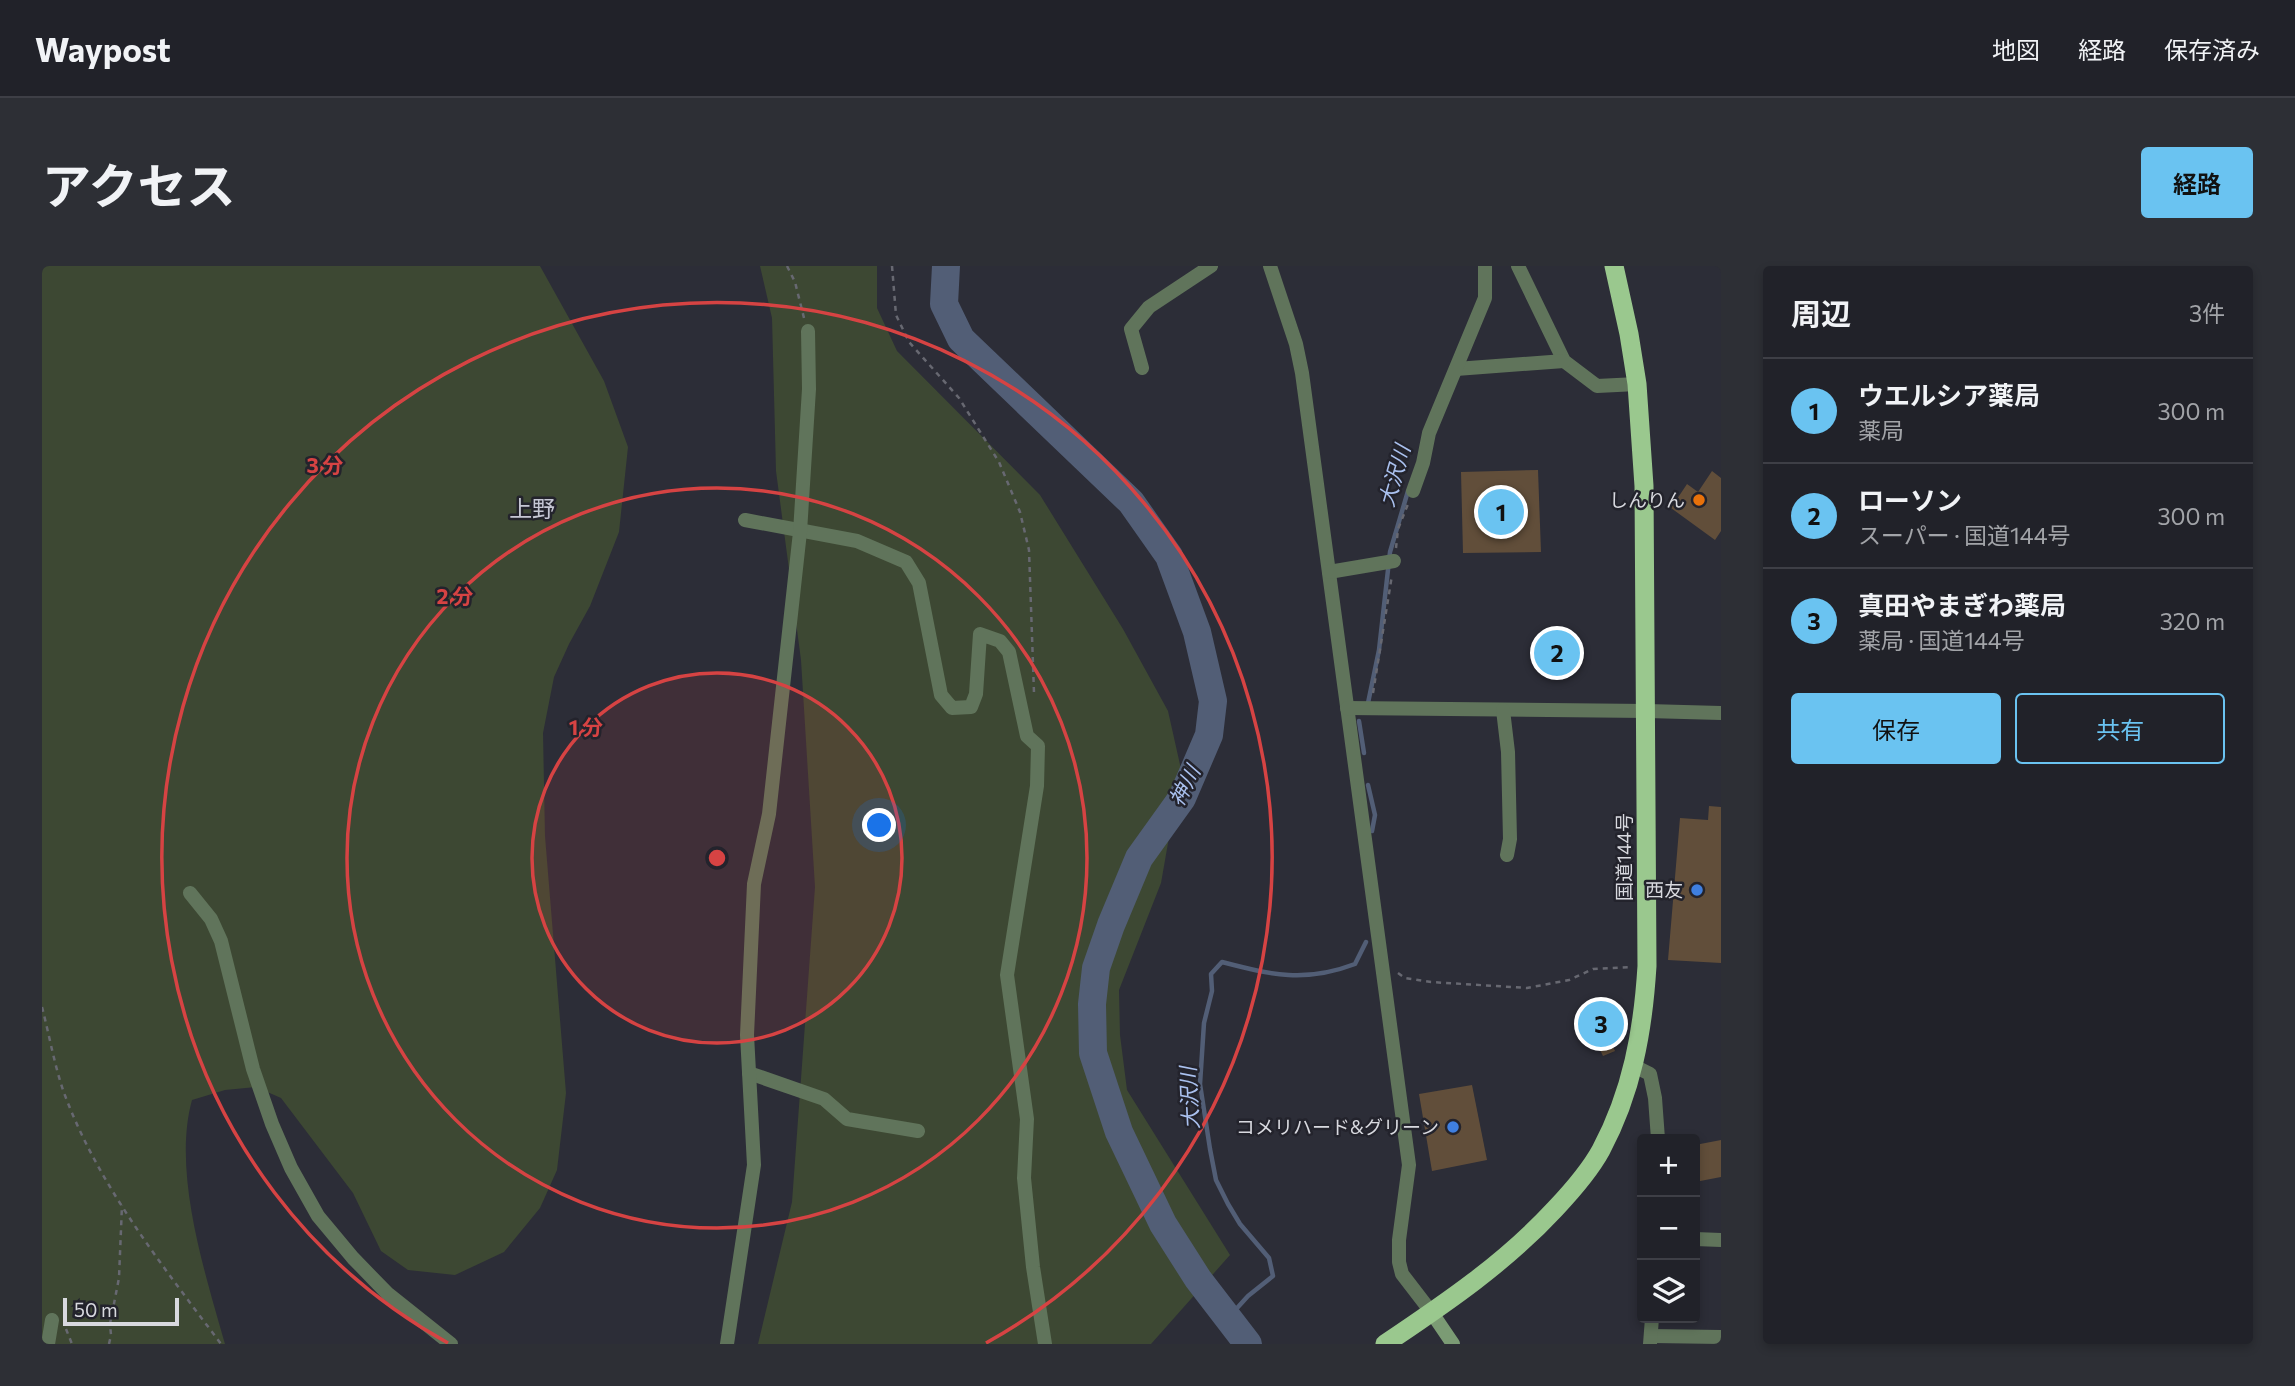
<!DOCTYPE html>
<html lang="ja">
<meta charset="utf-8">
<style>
body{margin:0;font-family:Commissioner,"Noto Sans JP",sans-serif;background:#2d2f35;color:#f1f3f6}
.controls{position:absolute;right:21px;bottom:21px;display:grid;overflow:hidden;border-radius:7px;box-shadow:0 4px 10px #0003}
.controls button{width:63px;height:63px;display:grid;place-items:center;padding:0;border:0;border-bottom:2px solid #3e3f46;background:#212229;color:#f1f3f6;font:35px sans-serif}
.scale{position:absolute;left:21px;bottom:18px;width:116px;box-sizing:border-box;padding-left:7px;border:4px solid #d8d9df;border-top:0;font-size:19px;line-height:24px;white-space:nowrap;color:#d8d9df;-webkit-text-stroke:5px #23232c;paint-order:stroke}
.you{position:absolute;left:838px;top:560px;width:24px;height:24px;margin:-18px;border:5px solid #fff;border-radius:50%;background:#1a73e8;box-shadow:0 0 0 10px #1a73e833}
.badge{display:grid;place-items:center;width:46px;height:46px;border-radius:50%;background:#6ac3f1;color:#111;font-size:23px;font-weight:700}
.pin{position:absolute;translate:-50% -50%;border:4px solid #fff;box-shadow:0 2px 7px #0006}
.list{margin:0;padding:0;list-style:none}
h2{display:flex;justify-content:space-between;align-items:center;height:91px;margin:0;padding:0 28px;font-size:30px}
h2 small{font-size:23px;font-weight:400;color:#a2a4a8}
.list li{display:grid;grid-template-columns:46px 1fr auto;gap:21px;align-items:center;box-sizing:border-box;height:105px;padding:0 28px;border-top:2px solid #3e3f46}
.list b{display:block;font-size:26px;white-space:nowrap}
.list p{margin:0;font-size:23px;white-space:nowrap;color:#a2a4a8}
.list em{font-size:23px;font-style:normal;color:#a2a4a8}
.actions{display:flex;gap:14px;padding:21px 28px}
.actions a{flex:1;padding:16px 0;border:2px solid #6ac3f1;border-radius:7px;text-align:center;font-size:24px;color:#6ac3f1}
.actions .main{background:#6ac3f1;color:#111}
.icon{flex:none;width:38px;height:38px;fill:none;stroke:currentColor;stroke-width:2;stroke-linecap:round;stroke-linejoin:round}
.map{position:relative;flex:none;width:1679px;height:1078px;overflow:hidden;border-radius:7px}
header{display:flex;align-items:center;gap:42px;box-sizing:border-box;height:98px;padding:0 35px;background:#212229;border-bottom:2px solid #3e3f46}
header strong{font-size:33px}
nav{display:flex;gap:38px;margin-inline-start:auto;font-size:24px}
.intro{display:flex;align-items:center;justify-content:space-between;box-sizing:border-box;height:168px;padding:0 42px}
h1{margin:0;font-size:49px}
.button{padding:18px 32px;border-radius:7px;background:#6ac3f1;color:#111;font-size:24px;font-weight:700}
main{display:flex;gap:42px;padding:0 42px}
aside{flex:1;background:#212229;border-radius:7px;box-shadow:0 4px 10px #0003}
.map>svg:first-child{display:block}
.green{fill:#3d4833}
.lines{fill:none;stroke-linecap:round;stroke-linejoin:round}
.stream{stroke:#525e76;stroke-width:4.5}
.river{stroke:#525e76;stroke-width:28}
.building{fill:#614e3a}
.path{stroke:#676871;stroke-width:2.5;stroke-dasharray:5 5;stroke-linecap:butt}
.minor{stroke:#60745b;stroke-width:14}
.tertiary{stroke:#60745b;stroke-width:14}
.secondary{stroke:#7b9b74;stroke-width:14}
.trunk{stroke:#9ac88e;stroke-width:19}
.ring{fill:none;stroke:#d64343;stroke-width:3.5}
.food-dot{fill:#e8710a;stroke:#23232c;stroke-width:2.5}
.shop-dot{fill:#3f7fe0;stroke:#23232c;stroke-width:2.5}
.labels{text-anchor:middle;stroke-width:5;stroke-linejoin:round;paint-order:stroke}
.poi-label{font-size:19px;fill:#d8d9df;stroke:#23232c;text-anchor:end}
.street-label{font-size:19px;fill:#d8d9df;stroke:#23232c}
.water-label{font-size:21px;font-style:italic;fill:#aac1ef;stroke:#23232c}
.quarter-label{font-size:23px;fill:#c6c7d4;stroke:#23232c}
.centre{fill:#d64343;stroke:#23232c;stroke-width:3.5}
.ring-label{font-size:21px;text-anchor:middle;font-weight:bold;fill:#d64343;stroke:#23232c;stroke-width:5;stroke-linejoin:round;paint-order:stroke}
</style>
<header>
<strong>Waypost</strong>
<nav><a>地図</a><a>経路</a><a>保存済み</a></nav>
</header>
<div class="intro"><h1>アクセス</h1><a class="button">経路</a></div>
<main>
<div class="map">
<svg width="1679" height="1078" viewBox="0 0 1679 1078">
<rect width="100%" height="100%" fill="#2c2d37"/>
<g class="green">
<path d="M0 0H498L562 115 586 181 577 266 548 340 527 378 512 411 501 467 503 570 524 827 515 904 498 942 462 986 413 1009 366 1004 339 985 311 927 239 832 214 821 183 824 150 834C130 906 163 1007 183 1078H0Z"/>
<path d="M718 0H835V42L855 85 998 229 1081 363 1126 445 1139 503 1119 617 1077 724 1078 769 1085 824 1188 989 1109 1078H716L750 936 773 621 759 394 734 205 730 52Z"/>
</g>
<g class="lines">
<g class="stream">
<path d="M1326 437 1337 384 1348 286 1366 225"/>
<path d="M1317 455 1322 487"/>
<path d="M1326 519 1333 549 1330 565"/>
<path d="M1186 1052 1206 1030 1231 1010 1227 992 1198 958 1186 938 1174 914 1168 883 1158 818 1162 757 1170 725 1169 708 1180 696C1230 709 1263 717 1313 698L1324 676"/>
</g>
<path class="river" d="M904 0 902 38 919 73 1089 236 1127 290 1155 366 1171 435 1167 469 1140 532 1097 592 1069 659 1054 702 1050 738 1051 787 1077 866 1121 958 1156 1013 1206 1078"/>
</g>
<g class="building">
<path d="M1496 204 1499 286 1421 287 1419 206Z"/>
<path d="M1670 205 1679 212V265L1673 274 1629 242 1645 218 1656 226Z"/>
<rect x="1502" y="366" width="26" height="42"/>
<path d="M1667 540 1679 541V697L1626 694 1638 552 1666 554Z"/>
<path d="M1563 736 1578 768 1568 774 1573 785 1561 790 1540 747Z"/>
<path d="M1430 819 1445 894 1390 905 1377 828Z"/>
<path d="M1679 874V911L1653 916V879Z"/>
</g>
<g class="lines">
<g class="path">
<path d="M745 0 753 16 762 52"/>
<path d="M850 0 854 49 867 76 917 132 957 196 978 246 987 284 992 427"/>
<path d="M1354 282 1356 263 1366 238"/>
<path d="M1331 427 1350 309"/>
<path d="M1356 707 1363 712 1389 716 1485 722 1527 714 1551 703 1589 701"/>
<path d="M0 741C7 768 12 797 21 824 55 918 120 999 179 1078"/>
<path d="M24 1063 30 1078"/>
<path d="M67 1078 69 1069 68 1058 77 1012 80 939"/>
</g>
<g class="minor">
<path d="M1228 0 1254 78 1260 107 1367 899 1357 974V996L1360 1008 1390 1047"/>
<path d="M1476 0 1522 95 1555 120 1595 118"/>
<path d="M1100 102 1089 63 1107 41 1169 0"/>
<path d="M1414 103 1522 95"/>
<path d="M1371 225 1381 197 1387 167 1443 32V0"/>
<path d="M703 254 815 275 864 296 877 317 899 429 910 442 929 441 934 428 938 368 958 375 967 386 985 470 996 480 995 520 965 709 985 853 982 912 991 1001 1003 1078"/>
<path d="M1287 306 1352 295"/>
<path d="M1305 442 1605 445"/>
<path d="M1461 444 1466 486 1468 573 1465 589"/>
<path d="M148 627 169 653 179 675 211 803 230 858 249 902 276 950 311 992 345 1027 409 1078"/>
<path d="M1592 800 1608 808 1613 832 1616 873"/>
<path d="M707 807 782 833 805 853 876 865"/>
<path d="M1653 973 1679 974"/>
<path d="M1609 1070 1679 1071"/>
<path d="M6 1078 10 1054"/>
<path d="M685 1078 712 899 705 769 712 618 727 548 758 266 767 123 766 65"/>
<path d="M1608 1078 1610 1052"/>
</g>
<path class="tertiary" d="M1605 445 1679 447"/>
<path class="secondary" d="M1390 1047 1411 1078"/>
<path class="trunk" d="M1343 1078C1404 1037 1463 997 1513 943 1530 925 1547 906 1559 884 1590 826 1601 765 1605 700L1602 220 1595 118 1587 68 1572 0"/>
</g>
<circle cx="675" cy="592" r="185" fill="#d64343" fill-opacity=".12"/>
<g class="ring">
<circle cx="675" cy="592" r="185"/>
<circle cx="675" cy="592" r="370"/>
<path d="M406 1077A555 555 0 1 1 944 1077"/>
</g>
<circle class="food-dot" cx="1657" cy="234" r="7"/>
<g class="shop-dot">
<circle cx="1655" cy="624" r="7"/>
<circle cx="1411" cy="861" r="7"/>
</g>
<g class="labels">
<g class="poi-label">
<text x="1643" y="241">しんりん</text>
<text x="1641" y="631">西友</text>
<text x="1397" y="868">コメリハード&amp;グリーン</text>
</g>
<g class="street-label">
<text transform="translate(1582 591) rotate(-90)" y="7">国道144号</text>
</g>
<g class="water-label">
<text transform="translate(1353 210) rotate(-74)" y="7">大沢川</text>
<text transform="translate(1143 520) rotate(-63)" y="7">神川</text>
<text transform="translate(1148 832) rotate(-93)" y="7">大沢川</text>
</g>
<g class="quarter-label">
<text x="490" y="251">上野</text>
</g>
</g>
<circle cx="675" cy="592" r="10" class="centre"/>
<g class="ring-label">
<text x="283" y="207">3 分</text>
<text x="413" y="338">2 分</text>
<text x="544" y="469">1 分</text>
</g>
</svg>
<div class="controls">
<button>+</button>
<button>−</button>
<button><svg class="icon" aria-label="layers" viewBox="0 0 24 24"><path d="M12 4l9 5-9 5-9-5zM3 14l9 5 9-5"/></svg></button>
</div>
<div class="scale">50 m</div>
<div class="you"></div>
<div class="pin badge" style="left:1459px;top:246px">1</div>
<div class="pin badge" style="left:1515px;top:387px">2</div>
<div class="pin badge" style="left:1559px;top:758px">3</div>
</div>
<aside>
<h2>周辺<small>3件</small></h2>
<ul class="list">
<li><span class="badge">1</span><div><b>ウエルシア薬局</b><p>薬局</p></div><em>300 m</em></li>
<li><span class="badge">2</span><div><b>ローソン</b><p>スーパー · 国道144号</p></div><em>300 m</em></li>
<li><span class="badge">3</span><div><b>真田やまぎわ薬局</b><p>薬局 · 国道144号</p></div><em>320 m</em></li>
</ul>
<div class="actions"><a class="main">保存</a><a>共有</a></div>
</aside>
</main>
